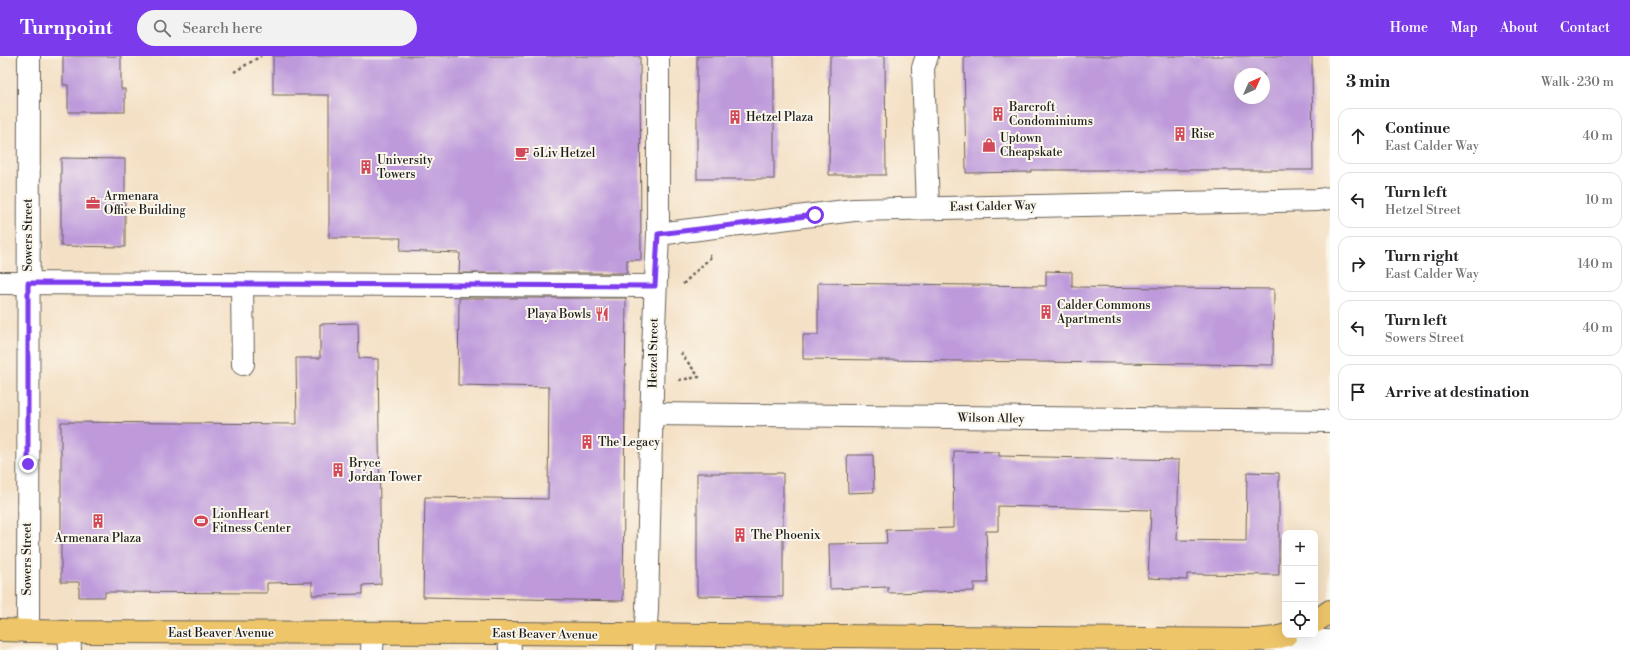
<!DOCTYPE html>
<meta charset="utf-8">
<style>
body{margin:0;font-family:"Libre Bodoni",serif;background:#f2f2f2;color:#202124}
.controls{position:absolute;right:12px;bottom:12px;display:grid;overflow:hidden;border-radius:8px;box-shadow:0 4px 16px #0002}
.controls button{width:36px;height:36px;display:grid;place-items:center;padding:0;border:0;border-bottom:1px solid #e0e0e0;background:#fff;color:#202124;font:20px sans-serif}
.compass{position:absolute;left:1234px;top:12px;width:36px;height:36px;border-radius:50%;background:#fff;box-shadow:0 4px 16px #0002;rotate:45deg}
.stop{position:absolute;width:12px;height:12px;margin:-9px;border:3px solid #7c3aed;border-radius:50%;background:#fff}
.stop.end{background:#7c3aed;border-color:#fff;box-shadow:0 1px 4px #0008}
.list{margin:0;padding:0;list-style:none}
h2{display:flex;justify-content:space-between;align-items:center;height:52px;margin:0;padding:0 16px;font-size:17px}
h2 small{font-size:13px;font-weight:400;color:#757577}
.list li{display:grid;grid-template-columns:26px 1fr auto;gap:12px;align-items:center;box-sizing:border-box;height:56px;margin:0 8px 8px;padding:0 8px;border:1px solid #e0e0e0;border-radius:12px}
.list b{display:block;font-size:15px;white-space:nowrap}
.list p{margin:0;font-size:13px;white-space:nowrap;color:#757577}
.list em{font-size:13px;font-style:normal;color:#757577}
.icon{flex:none;width:22px;height:22px;fill:none;stroke:currentColor;stroke-width:2;stroke-linecap:round;stroke-linejoin:round}
.map{position:relative;flex:none;width:1330px;height:594px;overflow:hidden}
header{display:flex;align-items:center;gap:24px;box-sizing:border-box;height:56px;padding:0 20px;background:#7c3aed;color:#fff}
header strong{font-size:19px}
nav{display:flex;gap:22px;margin-inline-start:auto;font-size:14px}
.search{width:280px;height:36px;background:#f2f2f2;display:flex;align-items:center;gap:10px;box-sizing:border-box;padding:0 14px;border-radius:22px;color:#757577;font-size:15px}
main{display:flex}
aside{flex:1;background:#fff}
.map>svg:first-child{display:block}
.building{fill:#be9adb;fill-rule:evenodd}
.lines{fill:none;stroke-linecap:round;stroke-linejoin:round}
.minor-casing{stroke:#686157;stroke-width:24}
.major-casing{stroke:#686157;stroke-width:24}
.path{stroke:#686157;stroke-width:2.5;stroke-dasharray:3 3;stroke-linecap:butt}
.minor{stroke:#fff;stroke-width:22}
.major{stroke:#eec569;stroke-width:22}
.route{stroke:#7c3aed;stroke-width:5}
.labels{text-anchor:middle;stroke-width:4;stroke-linejoin:round;paint-order:stroke}
.poi-label{font-size:12px;fill:#1c1c1c;stroke:#fbf7ec;text-anchor:start}
.street-label{font-size:12px;fill:#1c1c1c;stroke:#fbf7ec}
</style>
<header>
<strong>Turnpoint</strong>
<div class="search"><svg class="icon" aria-label="search" viewBox="0 0 24 24"><circle cx="10" cy="10" r="6"/><path d="M15 15l6 6"/></svg>Search here</div>
<nav><a>Home</a><a>Map</a><a>About</a><a>Contact</a></nav>
</header>
<main>
<div class="map">
<svg width="1330" height="594" viewBox="0 0 1330 594">
<rect width="100%" height="100%" fill="#fbf7ec"/>
<filter id="ink" filterUnits="userSpaceOnUse"><feTurbulence type="fractalNoise" baseFrequency=".025" numOctaves="2"/><feDisplacementMap in="SourceGraphic" scale="8" xChannelSelector="R" yChannelSelector="G"/><feConvolveMatrix kernelMatrix="1 2 1 2 8 2 1 2 1" color-interpolation-filters="sRGB"/></filter>
<filter id="wash" filterUnits="userSpaceOnUse"><feTurbulence type="fractalNoise" baseFrequency=".012" numOctaves="4" result="noise"/><feDisplacementMap in="SourceGraphic" scale="16" xChannelSelector="R" yChannelSelector="G"/><feGaussianBlur stdDeviation="0.9" result="paint"/><feColorMatrix in="noise" values="0 0 0 0 0 0 0 0 0 0 0 0 0 0 0 0 0 1.4 0 .05"/><feComposite in="paint" operator="in"/></filter>
<g filter="url(#wash)">
<rect width="100%" height="100%" fill="#f4e0c5"/>
<g id="blocks">
<g class="building">
<path d="M63 0H121V33H125V56H68V29H63Z"/>
<path d="M273 0H640L641 204H627V217H459L460 197 400 195 401 182H329V39H273Z"/>
<rect x="697" y="0" width="77" height="123"/>
<path d="M830 0H885L886 119H829Z"/>
<path d="M964 0H1312L1313 114H1031V116L966 117ZM1240 18H1264V42H1240Z"/>
<path d="M61 102 125 103V191L61 190Z"/>
<path d="M1046 215 1072 216V231L1274 233 1273 309 803 303V279H818V227L1046 230Z"/>
<path d="M459 242H626L623 545 423 541 425 441 548 443 549 331 458 329Z"/>
<path d="M358 267 359 302 378 303 381 528 363 529V538L312 539V526L267 527V537L105 536V541H79V526H61V366L297 368 296 302H320V268Z"/>
<path d="M954 395 999 396V400L1179 404 1177 484 1246 485 1247 416 1279 417V519L1187 518V524L1148 522 1151 454 998 450V475H986L988 527H974V535L888 537V531L830 533 829 488 887 487 886 474 953 472Z"/>
<path d="M847 399H873L874 436 848 437Z"/>
<path d="M697 417H783V541L697 540Z"/>
</g>
</g>
</g>
<g filter="url(#ink)">
<use href="#blocks" fill-opacity="0" stroke="#686157" stroke-width="1"/>
<g class="lines">
<defs>
<g id="minor">
<path d="M927 0 923 12 928 152"/>
<path d="M658 178 854 154 1318 144 1330 142"/>
<path d="M0 227 655 230"/>
<path d="M242 229 243 308"/>
<path d="M652 358 1330 365"/>
<path d="M28 575 29 0"/>
<path d="M69 576 70 594"/>
<path d="M509 577 510 594"/>
<path d="M1266 584 1330 585"/>
<path d="M372 594 373 578"/>
<path d="M644 594 647 554 653 294 658 178V0"/>
</g>
<g id="major">
<path d="M1315 566 1330 555"/>
<path d="M0 574 69 576 509 577 1257 584 1276 582 1286 579"/>
</g>
</defs>
<use href="#minor" class="minor-casing"/>
<use href="#major" class="major-casing"/>
<g class="path">
<path d="M234 16 261 0"/>
<path d="M683 228 712 200H709"/>
<path d="M679 324 699 321 681 297"/>
</g>
<use href="#minor" class="minor"/>
<use href="#major" class="major"/>
</g>
</g>
<g class="lines" filter="url(#ink)">
<path class="route" d="M28 408V227L655 230 658 178 815 159"/>
</g>
<defs>
<symbol id="building-bare" viewBox="-9 -9 18 18"><path d="M-4-6H4V6H1V3H-1V6H-4ZM-2.5-4.3h1.7v1.8h-1.7ZM.8-4.3h1.7v1.8H.8ZM-2.5-1h1.7V.8h-1.7ZM.8-1h1.7V.8H.8Z" fill="#d1495b" stroke="#fbf7ec" stroke-width="2.5" paint-order="stroke"/></symbol>
<symbol id="shop-bare" viewBox="-9 -9 18 18"><path d="M-5-2.5h2.3a2.7 3.5 0 0 1 5.4 0H5L5.5 6h-11ZM-1.5-2.5h3a1.5 2.3 0 0 0-3 0Z" fill="#d1495b" stroke="#fbf7ec" stroke-width="2.5" paint-order="stroke"/></symbol>
<symbol id="cafe-bare" viewBox="-9 -9 18 18"><path d="M-5.5-4.5H6V0H3Q3 3.5 0 3.5H-2.5Q-5.5 3.5-5.5 0ZM3-3.2v2h1.7v-2ZM-6 4.5H4V6H-6Z" fill="#d1495b" stroke="#fbf7ec" stroke-width="2.5" paint-order="stroke"/></symbol>
<symbol id="office-bare" viewBox="-9 -9 18 18"><path d="M-6-3h4V-5.5h4V-3h4V5H-6ZM-1-4.5V-3h2v-1.5ZM-6 0V1H6V0Z" fill="#d1495b" stroke="#fbf7ec" stroke-width="2.5" paint-order="stroke"/></symbol>
<symbol id="restaurant-bare" viewBox="-9 -9 18 18"><path d="M-5-6h1v4h1v-4h1v4h1v-4h1v5L-1.5 .5V6h-2V.5L-5-1ZM5-6V6H3V1.5H1.5Q1.5-4 5-6Z" fill="#d1495b" stroke="#fbf7ec" stroke-width="2.5" paint-order="stroke"/></symbol>
<symbol id="stadium-bare" viewBox="-9 -9 18 18"><path d="M0-5a6.5 5 0 1 0 0 10a6.5 5 0 1 0 0-10ZM-3.5-1.8h7v3.6h-7Z" fill="#d1495b" stroke="#fbf7ec" stroke-width="2.5" paint-order="stroke"/></symbol>
</defs>
<g fill-rule="evenodd">
<use href="#building-bare" x="988" y="48" width="20" height="20"/>
<use href="#building-bare" x="725" y="51" width="20" height="20"/>
<use href="#building-bare" x="1170" y="68" width="20" height="20"/>
<use href="#shop-bare" x="979" y="79" width="20" height="20"/>
<use href="#cafe-bare" x="512" y="87" width="20" height="20"/>
<use href="#building-bare" x="356" y="101" width="20" height="20"/>
<use href="#office-bare" x="83" y="137" width="20" height="20"/>
<use href="#building-bare" x="1036" y="246" width="20" height="20"/>
<use href="#restaurant-bare" x="592" y="248" width="20" height="20"/>
<use href="#building-bare" x="577" y="376" width="20" height="20"/>
<use href="#building-bare" x="328" y="404" width="20" height="20"/>
<use href="#building-bare" x="88" y="455" width="20" height="20"/>
<use href="#stadium-bare" x="191" y="455" width="20" height="20"/>
<use href="#building-bare" x="730" y="469" width="20" height="20"/>
</g>
<g class="labels">
<g class="poi-label">
<text x="1009" y="55">Barcroft<tspan x="1009" dy="14">Condominiums</tspan></text>
<text x="746" y="65">Hetzel Plaza</text>
<text x="1191" y="82">Rise</text>
<text x="1000" y="86">Uptown<tspan x="1000" dy="14">Cheapskate</tspan></text>
<text x="533" y="101">ōLiv Hetzel</text>
<text x="377" y="108">University<tspan x="377" dy="14">Towers</tspan></text>
<text x="104" y="144">Armenara<tspan x="104" dy="14">Office Building</tspan></text>
<text x="1057" y="253">Calder Commons<tspan x="1057" dy="14">Apartments</tspan></text>
<text x="591" y="262" text-anchor="end">Playa Bowls</text>
<text x="598" y="390">The Legacy</text>
<text x="349" y="411">Bryce<tspan x="349" dy="14">Jordan Tower</tspan></text>
<text x="212" y="462">LionHeart<tspan x="212" dy="14">Fitness Center</tspan></text>
<text x="751" y="483">The Phoenix</text>
<text x="98" y="486" text-anchor="middle">Armenara Plaza</text>
</g>
<g class="street-label">
<text transform="translate(993 150) rotate(-1)" y="4">East Calder Way</text>
<text transform="translate(28 179) rotate(-90)" y="4">Sowers Street</text>
<text transform="translate(653 297) rotate(-89)" y="4">Hetzel Street</text>
<text transform="translate(991 362) rotate(1)" y="4">Wilson Alley</text>
<text transform="translate(27 503) rotate(-90)" y="4">Sowers Street</text>
<text x="221" y="581">East Beaver Avenue</text>
<text transform="translate(545 578) rotate(1)" y="4">East Beaver Avenue</text>
</g>
</g>
</svg>
<div class="controls">
<button>+</button>
<button>−</button>
<button><svg class="icon" aria-label="locate" viewBox="0 0 24 24"><circle cx="12" cy="12" r="6"/><path d="M12 2v4M12 18v4M2 12h4M18 12h4"/></svg></button>
</div>
<svg class="compass" viewBox="-18 -18 36 36"><path d="M0-13l5 13h-10z" fill="#e53935"/><path d="M0 13l5-13h-10z" fill="#757577"/></svg>
<div class="stop" style="left:815px;top:159px"></div>
<div class="stop end" style="left:28px;top:408px"></div>
</div>
<aside>
<h2>3 min<small>Walk · 230 m</small></h2>
<ul class="list">
<li><svg class="icon" aria-label="ahead" viewBox="0 0 24 24"><path d="M12 20V5M6 11l6-6 6 6"/></svg><div><b>Continue</b><p>East Calder Way</p></div><em>40 m</em></li>
<li><svg class="icon" aria-label="left" viewBox="0 0 24 24"><path d="M17 20v-9H6M10 6l-5 5 5 5"/></svg><div><b>Turn left</b><p>Hetzel Street</p></div><em>10 m</em></li>
<li><svg class="icon" aria-label="right" viewBox="0 0 24 24"><path d="M7 20v-9h11M14 6l5 5-5 5"/></svg><div><b>Turn right</b><p>East Calder Way</p></div><em>140 m</em></li>
<li><svg class="icon" aria-label="left" viewBox="0 0 24 24"><path d="M17 20v-9H6M10 6l-5 5 5 5"/></svg><div><b>Turn left</b><p>Sowers Street</p></div><em>40 m</em></li>
<li><svg class="icon" aria-label="arrive" viewBox="0 0 24 24"><path d="M6 21V4h12l-3 4 3 4H6"/></svg><div><b>Arrive at destination</b></div></li>
</ul>
</aside>
</main>
